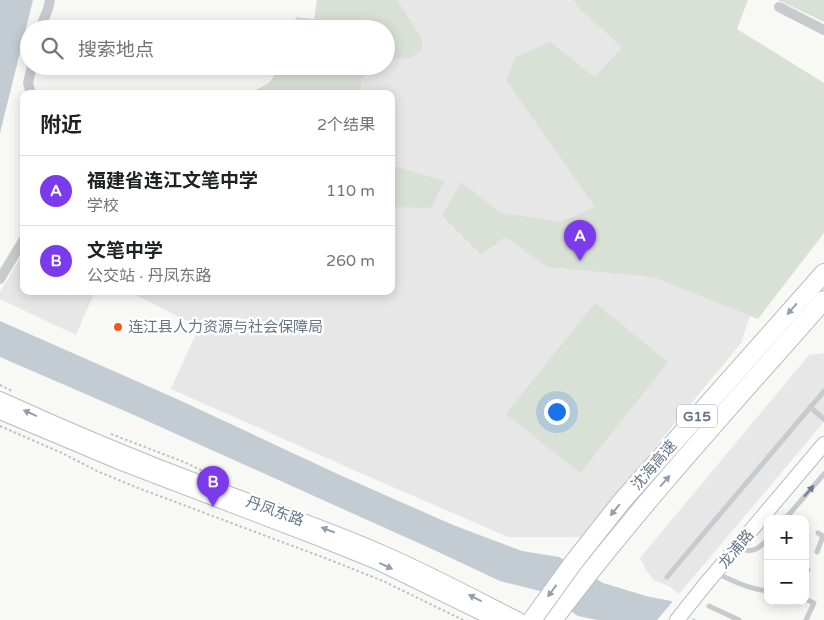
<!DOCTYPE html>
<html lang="zh">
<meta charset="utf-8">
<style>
body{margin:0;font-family:"Varela Round","Noto Sans SC",sans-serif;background:#f6f6f6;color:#202124}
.controls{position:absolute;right:15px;bottom:15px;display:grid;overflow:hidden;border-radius:10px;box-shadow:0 2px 12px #0003}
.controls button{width:45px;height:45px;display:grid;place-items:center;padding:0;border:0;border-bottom:1px solid #e0e0e0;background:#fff;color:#202124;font:25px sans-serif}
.you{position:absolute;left:556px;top:411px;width:18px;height:18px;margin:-12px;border:4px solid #fff;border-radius:50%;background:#1a73e8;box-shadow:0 0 0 8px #1a73e833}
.badge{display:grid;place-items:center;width:32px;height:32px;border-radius:50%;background:#7c3aed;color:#fff;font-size:16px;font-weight:700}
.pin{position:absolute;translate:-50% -41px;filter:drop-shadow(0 1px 2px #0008)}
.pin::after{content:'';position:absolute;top:26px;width:18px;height:15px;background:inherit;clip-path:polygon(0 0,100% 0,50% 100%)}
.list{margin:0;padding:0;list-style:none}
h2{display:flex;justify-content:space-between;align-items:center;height:65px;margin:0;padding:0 20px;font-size:21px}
h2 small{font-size:16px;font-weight:400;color:#757577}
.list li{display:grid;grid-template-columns:32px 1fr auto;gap:15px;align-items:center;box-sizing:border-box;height:70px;padding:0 20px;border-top:1px solid #e0e0e0}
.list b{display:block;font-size:19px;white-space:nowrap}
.list p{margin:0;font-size:16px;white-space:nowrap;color:#757577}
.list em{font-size:16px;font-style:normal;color:#757577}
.icon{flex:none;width:28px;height:28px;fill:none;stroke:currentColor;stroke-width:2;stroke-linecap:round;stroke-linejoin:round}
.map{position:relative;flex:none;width:824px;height:620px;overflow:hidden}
.search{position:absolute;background:#fff;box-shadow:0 2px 12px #0003;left:20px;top:20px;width:375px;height:55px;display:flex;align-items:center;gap:12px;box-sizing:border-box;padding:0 18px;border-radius:28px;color:#757577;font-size:19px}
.panel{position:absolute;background:#fff;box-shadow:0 2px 12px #0003;left:20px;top:90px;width:375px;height:205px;border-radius:10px}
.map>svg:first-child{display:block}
.built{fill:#e6e7e6}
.green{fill:#d9e0d5}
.water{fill:#c2ccd2}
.pier{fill:#f8f8f5}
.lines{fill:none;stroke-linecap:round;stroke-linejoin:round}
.secondary-casing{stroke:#b9bec3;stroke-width:16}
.highway-casing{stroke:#b9bdc0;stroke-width:20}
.path{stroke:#bec1c3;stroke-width:2;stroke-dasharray:2.5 2.5;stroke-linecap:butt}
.lane{stroke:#c7cbce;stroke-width:5}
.street{stroke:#c7cbce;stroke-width:10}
.secondary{stroke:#fff;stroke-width:14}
.highway{stroke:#fff;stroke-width:18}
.highway-bridge-casing{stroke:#b9bdc0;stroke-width:20;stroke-linecap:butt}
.highway-bridge{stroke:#fff;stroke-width:18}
.oneway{fill:#939fac}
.oneway2{fill:#6a7a8c}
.poi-dot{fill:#ef5a1d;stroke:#fff;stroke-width:2}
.labels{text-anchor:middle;stroke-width:5;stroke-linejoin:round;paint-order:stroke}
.shield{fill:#fff;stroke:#939fac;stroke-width:1}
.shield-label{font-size:14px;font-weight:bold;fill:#657688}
.poi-label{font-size:15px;fill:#657688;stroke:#fff;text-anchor:start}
.street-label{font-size:15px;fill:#657688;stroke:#fff}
</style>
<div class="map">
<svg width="824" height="620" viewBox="0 0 824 620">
<rect width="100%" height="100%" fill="#f8f8f5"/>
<g class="built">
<path d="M390 0H586L778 230 741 343 581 537H508L365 475 171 389 199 327 128 291H391V94H338L362 66H386V29Z"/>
<path d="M24 252V291H95L76 335 0 299V292Z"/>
<path d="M824 353V422L679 594 669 586 654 580 646 570 640 558 809 355Z"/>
</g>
<g class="green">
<path d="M317 0H397L422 39V50L410 58 386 59V29H294L296 17 314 19Z"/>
<path d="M574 0H748L737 29 824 83V233L758 319 653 277 548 267 505 237 481 255 442 216 461 182 501 213 560 222 595 207 506 80 516 57 550 42 595 77 622 47 577 6Z"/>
<path d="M778 0H824V22Z"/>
<path d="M281 66H371L362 79 359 94H248L269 83Z"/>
<path d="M391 165 444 181 431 208 391 207Z"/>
<path d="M595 303 668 362 580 473 506 414Z"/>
</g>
<g class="water">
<path d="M0 0H33L0 133Z"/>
<path d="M0 321 177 399 342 476 453 525 522 551 559 557 603 583 646 596 671 601 696 620H597L578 616 540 591 500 581 434 550 134 415 0 357Z"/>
</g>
<path class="pier" d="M674 600 695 616 692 620H657Z"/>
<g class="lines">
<defs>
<g id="secondary">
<path d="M0 399C68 430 137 459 206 485 265 508 325 527 383 553 429 573 474 597 519 620"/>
<path d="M0 412 124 464 320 539 377 562 496 620"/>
<path d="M677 620 704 586 824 444"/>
</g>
<g id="highway">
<path d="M573 563 622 501 824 273"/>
<path d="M553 620C637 508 732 405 824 300"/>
</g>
</defs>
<use href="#secondary" class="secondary-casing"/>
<use href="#highway" class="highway-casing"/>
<g class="path">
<path d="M0 385 12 391"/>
<path d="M0 426 62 453 97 471 138 488 325 558 383 581 463 620"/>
<path d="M111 434 184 462 201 470"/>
</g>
<g class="lane">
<path d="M810 407 824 419"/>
<path d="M785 519 824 474"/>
<path d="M737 547C751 554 758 550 768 539"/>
<path d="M817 552 823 536 818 533"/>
<path d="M716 573C734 581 748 589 768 591"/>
<path d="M805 574 808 570"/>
<path d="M667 577 824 391"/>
<path d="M805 599 814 603 806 620"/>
<path d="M709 606 739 620"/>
</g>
<g class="street">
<path d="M779 7 824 30"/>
<path d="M40 29 48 9 50 0"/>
<path d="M31 94 28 83 32 66"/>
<path d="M0 279 24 239"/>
</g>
<use href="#secondary" class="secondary"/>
<use href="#highway" class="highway"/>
<defs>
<path id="highway-bridge" d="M532 620 573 563"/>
</defs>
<use href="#highway-bridge" class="highway-bridge-casing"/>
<use href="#highway-bridge" class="highway-bridge"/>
</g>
<defs><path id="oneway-solid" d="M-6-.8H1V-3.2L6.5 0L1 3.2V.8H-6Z" transform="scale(1.25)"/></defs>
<g class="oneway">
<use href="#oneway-solid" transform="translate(792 309) rotate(131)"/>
<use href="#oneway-solid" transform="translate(30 413) rotate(-156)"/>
<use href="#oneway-solid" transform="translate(665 481) rotate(-49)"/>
<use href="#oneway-solid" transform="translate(615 510) rotate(129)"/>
<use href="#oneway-solid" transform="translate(328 530) rotate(-159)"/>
<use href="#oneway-solid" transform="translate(386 566) rotate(25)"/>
<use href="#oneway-solid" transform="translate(552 591) rotate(126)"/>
<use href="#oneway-solid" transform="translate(475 598) rotate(-153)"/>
</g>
<use class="oneway2" href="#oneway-solid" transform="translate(809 491) rotate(-49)"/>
<circle class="poi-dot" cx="118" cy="327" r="5"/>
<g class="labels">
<rect class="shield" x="677" y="404.5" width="40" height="23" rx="4"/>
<g class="shield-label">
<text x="697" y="421">G15</text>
</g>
<g class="poi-label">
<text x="128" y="332">连江县人力资源与社会保障局</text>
</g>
<g class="street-label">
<text transform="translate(654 465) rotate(-49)" y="5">沈海高速</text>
<text transform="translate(275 511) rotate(20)" y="5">丹凤东路</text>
<text transform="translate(736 549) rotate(-50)" y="5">龙浦路</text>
</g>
</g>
</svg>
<div class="controls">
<button>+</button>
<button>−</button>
</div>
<div class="you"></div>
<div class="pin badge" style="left:580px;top:261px">A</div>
<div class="pin badge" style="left:213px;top:507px">B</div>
<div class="search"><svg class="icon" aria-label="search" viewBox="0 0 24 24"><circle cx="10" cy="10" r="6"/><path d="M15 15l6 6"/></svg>搜索地点</div>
<section class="panel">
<h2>附近<small>2个结果</small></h2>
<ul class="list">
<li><span class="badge">A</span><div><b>福建省连江文笔中学</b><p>学校</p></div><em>110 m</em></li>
<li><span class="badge">B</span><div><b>文笔中学</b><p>公交站 · 丹凤东路</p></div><em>260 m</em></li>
</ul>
</section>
</div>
